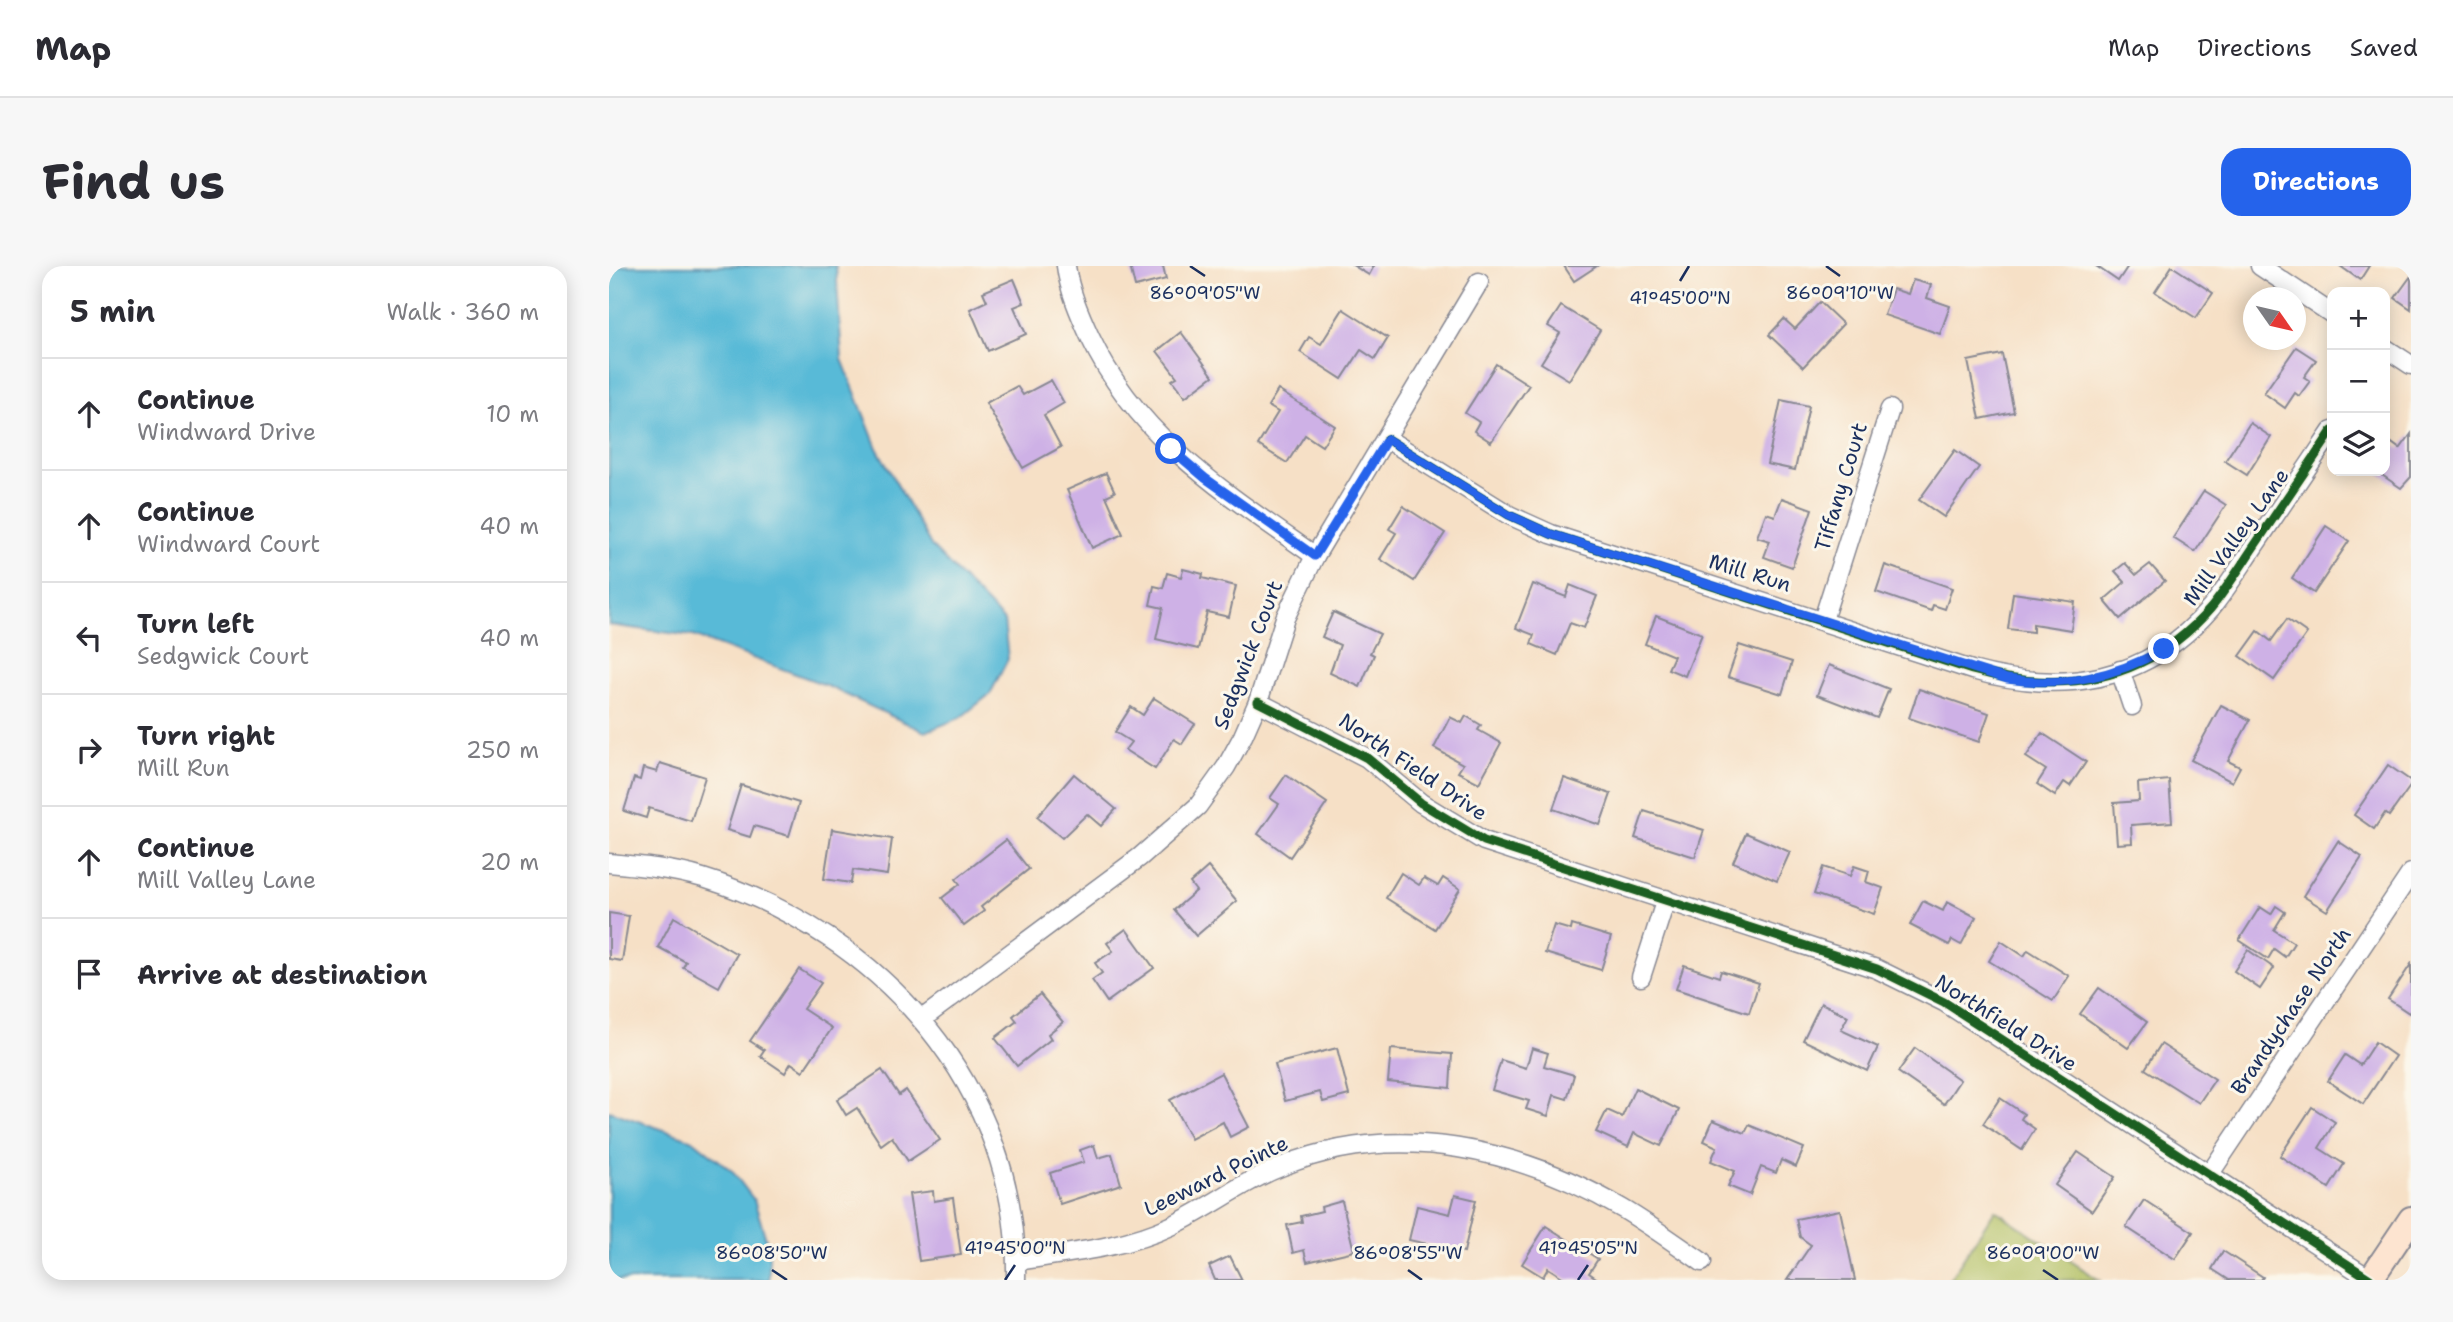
<!DOCTYPE html>
<meta charset="utf-8">
<style>
body{margin:0;font-family:"Shantell Sans",sans-serif;background:#f7f7f7;color:#2b2b33}
.controls{position:absolute;right:21px;top:21px;display:grid;overflow:hidden;border-radius:14px;box-shadow:0 4px 18px #0003}
.controls button{width:63px;height:63px;display:grid;place-items:center;padding:0;border:0;border-bottom:2px solid #e1e1e2;background:#fff;color:#2b2b33;font:35px sans-serif}
.compass{position:absolute;left:1634px;top:21px;width:63px;height:63px;border-radius:50%;background:#fff;box-shadow:0 4px 18px #0003;rotate:124deg}
.stop{position:absolute;width:21px;height:21px;margin:-16px;border:5px solid #2563eb;border-radius:50%;background:#fff}
.stop.end{background:#2563eb;border-color:#fff;box-shadow:0 2px 7px #0008}
.list{margin:0;padding:0;list-style:none}
h2{display:flex;justify-content:space-between;align-items:center;height:91px;margin:0;padding:0 28px;font-size:30px}
h2 small{font-size:23px;font-weight:400;color:#7c7c81}
.list li{display:grid;grid-template-columns:46px 1fr auto;gap:21px;align-items:center;box-sizing:border-box;height:112px;padding:0 28px;border-top:2px solid #e1e1e2}
.list b{display:block;font-size:26px;white-space:nowrap}
.list p{margin:0;font-size:23px;white-space:nowrap;color:#7c7c81}
.list em{font-size:23px;font-style:normal;color:#7c7c81}
.icon{flex:none;width:38px;height:38px;fill:none;stroke:currentColor;stroke-width:2;stroke-linecap:round;stroke-linejoin:round}
.map{position:relative;flex:none;width:1802px;height:1014px;overflow:hidden;border-radius:21px}
header{display:flex;align-items:center;gap:42px;box-sizing:border-box;height:98px;padding:0 35px;background:#fff;border-bottom:2px solid #e1e1e2}
header strong{font-size:33px}
nav{display:flex;gap:38px;margin-inline-start:auto;font-size:24px}
.intro{display:flex;align-items:center;justify-content:space-between;box-sizing:border-box;height:168px;padding:0 42px}
h1{margin:0;font-size:49px}
.button{padding:18px 32px;border-radius:21px;background:#2563eb;color:#fff;font-size:24px;font-weight:700}
main{display:flex;gap:42px;padding:0 42px}
aside{flex:1;background:#fff;border-radius:21px;box-shadow:0 4px 18px #0003}
.map>svg:first-child{display:block}
.green{fill:#b2c063;stroke:#667860;stroke-width:2}
.water{fill:#58bad7;stroke:#3a749a;stroke-width:2}
.building{fill:#ceb1e6}
.lines{fill:none;stroke-linecap:round;stroke-linejoin:round}
.street-casing{stroke:#888892;stroke-width:21}
.secondary-casing{stroke:#888892;stroke-width:28}
.street{stroke:#fff;stroke-width:18}
.secondary{stroke:#fde4d0;stroke-width:24}
.cycleway-casing{stroke:#fbf7ec;stroke-width:13}
.cycleway{stroke:#1b5e20;stroke-width:9}
.route{stroke:#2563eb;stroke-width:9}
.ticks{fill:none;stroke:#1b2f5e;stroke-width:2.5}
.labels{text-anchor:middle;stroke-width:6;stroke-linejoin:round;paint-order:stroke}
.street-label{font-size:21px;fill:#1b2f5e;stroke:#fbf7ec}
.ticks-label{font-size:18px;text-anchor:middle;fill:#1b2f5e;stroke:#fbf7ec;stroke-width:6;stroke-linejoin:round;paint-order:stroke}
</style>
<header>
<strong>Map</strong>
<nav><a>Map</a><a>Directions</a><a>Saved</a></nav>
</header>
<div class="intro"><h1>Find us</h1><a class="button">Directions</a></div>
<main>
<aside>
<h2>5 min<small>Walk · 360 m</small></h2>
<ul class="list">
<li><svg class="icon" aria-label="ahead" viewBox="0 0 24 24"><path d="M12 20V5M6 11l6-6 6 6"/></svg><div><b>Continue</b><p>Windward Drive</p></div><em>10 m</em></li>
<li><svg class="icon" aria-label="ahead" viewBox="0 0 24 24"><path d="M12 20V5M6 11l6-6 6 6"/></svg><div><b>Continue</b><p>Windward Court</p></div><em>40 m</em></li>
<li><svg class="icon" aria-label="left" viewBox="0 0 24 24"><path d="M17 20v-9H6M10 6l-5 5 5 5"/></svg><div><b>Turn left</b><p>Sedgwick Court</p></div><em>40 m</em></li>
<li><svg class="icon" aria-label="right" viewBox="0 0 24 24"><path d="M7 20v-9h11M14 6l5 5-5 5"/></svg><div><b>Turn right</b><p>Mill Run</p></div><em>250 m</em></li>
<li><svg class="icon" aria-label="ahead" viewBox="0 0 24 24"><path d="M12 20V5M6 11l6-6 6 6"/></svg><div><b>Continue</b><p>Mill Valley Lane</p></div><em>20 m</em></li>
<li><svg class="icon" aria-label="arrive" viewBox="0 0 24 24"><path d="M6 21V4h12l-3 4 3 4H6"/></svg><div><b>Arrive at destination</b></div></li>
</ul>
</aside>
<div class="map">
<svg width="1802" height="1014" viewBox="0 0 1802 1014">
<rect width="100%" height="100%" fill="#fbf7ec"/>
<filter id="ink" filterUnits="userSpaceOnUse"><feTurbulence type="fractalNoise" baseFrequency=".0143" numOctaves="2"/><feDisplacementMap in="SourceGraphic" scale="14" xChannelSelector="R" yChannelSelector="G"/><feConvolveMatrix kernelMatrix="1 2 1 2 8 2 1 2 1" color-interpolation-filters="sRGB"/></filter>
<filter id="wash" filterUnits="userSpaceOnUse"><feTurbulence type="fractalNoise" baseFrequency=".00686" numOctaves="4" result="noise"/><feDisplacementMap in="SourceGraphic" scale="28" xChannelSelector="R" yChannelSelector="G"/><feGaussianBlur stdDeviation="1.57" result="paint"/><feColorMatrix in="noise" values="0 0 0 0 0 0 0 0 0 0 0 0 0 0 0 0 0 1.4 0 .05"/><feComposite in="paint" operator="in"/></filter>
<g filter="url(#wash)">
<rect width="100%" height="100%" fill="#f6e0c6"/>
<path class="green" d="M1386 944 1490 1014H1340Z"/>
<g class="water">
<path d="M0 0H227L233 93 268 182 323 281 395 355 399 393 381 428 351 452 316 466 214 418 84 370 0 359Z"/>
<path d="M0 845 84 874 123 905 145 934 160 983V1014H0Z"/>
</g>
<g id="blocks">
<g class="building">
<path d="M521 0H554L557 13 526 21Z"/>
<path d="M745 0H765L760 9Z"/>
<path d="M955 0H988L965 15Z"/>
<path d="M1487 0H1519L1509 15Z"/>
<path d="M1563 0 1604 27 1587 52 1546 26Z"/>
<path d="M1731 0H1760L1751 14Z"/>
<path d="M1802 10V43L1786 32Z"/>
<path d="M405 13 415 37 405 41 417 68 379 85 361 43 378 35 374 26Z"/>
<path d="M1304 14 1322 19 1318 32 1341 40 1331 68 1275 49 1284 23 1299 28Z"/>
<path d="M1211 36 1234 58 1194 101 1160 69 1175 53 1186 63Z"/>
<path d="M952 40 991 64 960 114 932 97 951 67 939 60Z"/>
<path d="M734 43 779 72 766 93 752 84 733 113 691 86 700 71 712 78Z"/>
<path d="M572 66 604 110 576 131 563 114 568 111 548 85Z"/>
<path d="M1687 81 1707 94 1695 111 1701 115 1690 130 1686 127 1676 142 1655 127Z"/>
<path d="M1393 88 1405 146 1371 153 1359 95Z"/>
<path d="M887 98 920 119 882 176 865 165 870 156 856 147Z"/>
<path d="M442 114 455 137 435 149 452 181 414 202 377 137 408 120 414 129Z"/>
<path d="M669 124 726 160 713 180 696 169 678 197 649 179 669 146 659 140Z"/>
<path d="M1172 134 1200 140 1186 204 1158 198Z"/>
<path d="M1641 157 1662 171 1638 209 1616 195Z"/>
<path d="M1802 168V211L1792 222 1767 205H1776V172L1791 183Z"/>
<path d="M1346 184 1370 201 1335 251 1310 234Z"/>
<path d="M497 207 506 226 497 230 514 268 483 282 458 224Z"/>
<path d="M1595 225 1617 239 1586 286 1564 272Z"/>
<path d="M1173 232 1203 243 1183 301 1155 291 1161 275 1148 271 1157 247 1166 250Z"/>
<path d="M794 240 836 267 805 315 771 293 787 267 780 263Z"/>
<path d="M1717 260 1740 275 1705 327 1683 312Z"/>
<path d="M1516 297 1527 309 1541 298 1556 315 1511 353 1495 334 1516 316 1506 305Z"/>
<path d="M1276 299 1343 322 1336 343 1324 339 1322 345 1267 326Z"/>
<path d="M574 303 594 308 593 312 627 320 620 351 598 346 589 383 547 373 554 342 541 339 545 320 554 322 558 307 572 311Z"/>
<path d="M924 318 957 331 961 319 988 330 975 362 961 357 948 389 922 378 925 369 907 362Z"/>
<path d="M1404 327 1466 336 1462 364 1424 358V366L1399 363Z"/>
<path d="M724 346 771 368 761 387 765 389 751 421 721 407 731 379 713 371Z"/>
<path d="M1047 350 1093 368 1076 410 1059 403 1065 390 1036 378Z"/>
<path d="M1678 353 1698 367 1665 414 1631 390 1649 365 1662 375Z"/>
<path d="M1130 379 1183 396 1173 428 1119 411Z"/>
<path d="M1220 399 1280 423 1268 452 1208 429Z"/>
<path d="M1310 423 1380 447 1370 476 1300 452Z"/>
<path d="M545 432 586 458 573 478 565 473 546 503 516 484 522 476 506 466 522 441 534 449Z"/>
<path d="M1612 439 1641 454 1619 495 1631 501 1623 516 1582 494Z"/>
<path d="M857 450 872 459 869 464 892 477 870 517 849 506 854 498 825 482 841 451 853 457Z"/>
<path d="M1433 467 1477 496 1461 520 1455 516 1446 530 1428 518 1437 504 1417 491Z"/>
<path d="M51 497 96 511 82 555 40 542 37 552 15 545 25 512 31 514 34 502 48 506Z"/>
<path d="M1779 499 1802 515V519L1780 550 1776 547 1765 563 1745 549Z"/>
<path d="M465 508 507 543 492 560 478 548 453 572 428 551Z"/>
<path d="M677 509 718 537 681 591 649 568 670 538 661 532Z"/>
<path d="M955 512 1002 528 991 559 944 543Z"/>
<path d="M1560 514 1563 556 1522 559 1523 577 1508 578 1505 537 1530 535 1529 517Z"/>
<path d="M132 519 190 537 180 570 145 560 141 571 118 564Z"/>
<path d="M1035 545 1095 564 1086 591 1026 572Z"/>
<path d="M223 563 283 573 278 609 244 604 242 617 215 613Z"/>
<path d="M1137 567 1181 586 1168 615 1124 596Z"/>
<path d="M397 574 420 603 372 641 375 645 355 660 333 632 351 618 347 613Z"/>
<path d="M1729 575 1753 591 1718 645 1694 630Z"/>
<path d="M1245 600 1260 605 1257 616 1274 622 1265 648 1205 628 1214 601 1241 610Z"/>
<path d="M599 601 628 635 587 670 565 644 587 625 581 617Z"/>
<path d="M792 607 810 619 815 612 829 620 834 612 851 623 826 663 777 632Z"/>
<path d="M1314 635 1334 645 1338 636 1367 651 1352 679 1343 674 1340 679 1301 659Z"/>
<path d="M1667 640 1676 646 1665 664 1685 677 1676 691 1665 683 1659 693 1630 674 1651 641 1662 648Z"/>
<path d="M0 647 20 650 13 695 0 693Z"/>
<path d="M65 651 128 688 110 721 74 701 77 696 49 681Z"/>
<path d="M945 659 962 664 963 659 1002 671 992 704 936 687Z"/>
<path d="M517 663 545 702 498 736 483 714 493 707 486 697 504 685 498 677Z"/>
<path d="M1392 675 1415 690 1419 684 1460 710 1444 735 1380 695Z"/>
<path d="M1639 684 1665 702 1651 723 1625 705Z"/>
<path d="M1802 698V744L1800 747 1779 733Z"/>
<path d="M1075 699 1110 711 1112 705 1150 717 1140 747 1067 723Z"/>
<path d="M190 703 212 717 194 743 223 762 194 805 182 797 176 807 151 790 155 784 141 775Z"/>
<path d="M1490 722 1538 756 1519 782 1471 748Z"/>
<path d="M431 728 454 756 439 768 442 773 408 800 386 772 408 755 404 750Z"/>
<path d="M1212 737 1239 750 1232 764 1269 781 1258 805 1194 774Z"/>
<path d="M1766 776 1786 790 1754 838 1719 815 1736 789 1751 799Z"/>
<path d="M1552 778 1606 813 1590 837 1536 803Z"/>
<path d="M728 782 740 829 714 836 711 826 676 835 666 798Z"/>
<path d="M923 782 939 787 935 800 965 809 958 833 945 829 939 850 917 843 920 835 883 824 892 794 917 802Z"/>
<path d="M1306 782 1351 814 1335 838 1289 806Z"/>
<path d="M782 783 843 788 841 822 779 816Z"/>
<path d="M273 804 290 829 297 824 331 874 299 895 283 871 272 879 248 842 237 849 228 834Z"/>
<path d="M612 807 640 861 621 871 614 856 582 873 561 834Z"/>
<path d="M1026 822 1070 844 1052 880 1025 867 1019 881 987 866 998 844 1013 851Z"/>
<path d="M1391 832 1415 848 1412 853 1426 863 1413 884 1374 858Z"/>
<path d="M1703 841 1726 856 1710 882 1735 898 1720 922 1671 890Z"/>
<path d="M1104 854 1136 867 1140 859 1195 882 1187 901 1172 894 1167 907 1152 901 1141 929 1119 920 1126 905 1102 895 1108 881 1095 875Z"/>
<path d="M485 879 489 892 503 888 512 918 451 938 441 907 475 896 471 884Z"/>
<path d="M1469 886 1506 911 1483 945 1446 919Z"/>
<path d="M324 925 325 935 344 932 352 989 310 995 300 928Z"/>
<path d="M846 929 867 934 855 986 800 974 808 940 841 948Z"/>
<path d="M1535 934 1584 966 1566 993 1517 961Z"/>
<path d="M733 935 745 985 698 996 695 984 684 987 678 959 693 956 692 950 713 945 712 941Z"/>
<path d="M1231 944 1246 1014H1178L1202 979 1191 971 1187 953Z"/>
<path d="M937 960 989 993 980 1007 990 1014H958L939 1002 934 1011 913 998Z"/>
<path d="M1614 985 1654 1011 1652 1014H1620L1603 1003Z"/>
<path d="M621 990 633 1014H606L600 1000Z"/>
</g>
</g>
</g>
<g filter="url(#ink)">
<use href="#blocks" fill-opacity="0" stroke="#888892" stroke-width="2"/>
<g class="lines">
<defs>
<g id="street">
<path d="M457 0C460 24 471 49 481 71 528 172 618 228 706 290"/>
<path d="M1651 0 1723 48"/>
<path d="M1776 82 1802 99"/>
<path d="M778 173 900 249 942 268 1363 404C1454 429 1537 417 1602 342 1619 321 1633 298 1648 276 1673 239 1698 202 1723 165"/>
<path d="M1214 354 1281 143"/>
<path d="M1511 404 1523 440"/>
<path d="M649 436 758 492 812 537 875 575 1268 703 1335 736 1761 1013"/>
<path d="M0 597C32 600 64 603 94 612 272 667 411 822 407 1014"/>
<path d="M1032 711 1057 633"/>
<path d="M313 753 531 591 589 540 617 501 634 470 649 436 676 352 706 290 870 16"/>
<path d="M1600 909 1802 607"/>
<path d="M408 995C459 987 515 982 562 960 601 942 634 915 674 900 787 854 912 883 1014 943 1041 959 1067 978 1093 996"/>
</g>
<path id="secondary" d="M1761 1014 1802 953"/>
</defs>
<use href="#street" class="street-casing"/>
<use href="#secondary" class="secondary-casing"/>
<use href="#street" class="street"/>
<use href="#secondary" class="secondary"/>
<defs>
<g id="cycleway">
<path d="M778 173 900 249 942 268 1363 404C1454 429 1537 417 1602 342 1619 321 1633 298 1648 276 1673 239 1698 202 1723 165"/>
<path d="M649 436 758 492 812 537 875 575 1268 703 1335 736 1761 1013"/>
</g>
</defs>
<use href="#cycleway" class="cycleway-casing"/>
<use href="#cycleway" class="cycleway"/>
</g>
</g>
<g class="lines" filter="url(#ink)">
<path class="route" d="M562 183 596 212 706 290 778 173 900 249 942 268 1398 413C1455 421 1504 412 1555 383"/>
</g>
<path class="ticks" d="M581 0 596 10M1217 0 1231 10M1071 15 1080 0M163 1004 178 1014M799 1004 813 1014M1434 1004 1449 1014M396 1014 406 999M969 1014 979 999"/>
<g class="labels">
<g class="street-label">
<text transform="translate(1232 221) rotate(-73)" y="7">Tiffany Court</text>
<text transform="translate(1627 271) rotate(-54)" y="7">Mill Valley Lane</text>
<text transform="translate(1141 307) rotate(17)" y="7">Mill Run</text>
<text transform="translate(639 389) rotate(-69)" y="7">Sedgwick Court</text>
<text transform="translate(804 501) rotate(34)" y="7">North Field Drive</text>
<text transform="translate(1682 745) rotate(-56)" y="7">Brandychase North</text>
<text transform="translate(1397 757) rotate(32)" y="7">Northfield Drive</text>
<text transform="translate(607 910) rotate(-26)" y="7">Leeward Pointe</text>
</g>
</g>
<g class="ticks-label">
<text x="1231" y="33">86°09'10"W</text>
<text x="596" y="33">86°09'05"W</text>
<text x="1071" y="38">41°45'00"N</text>
<text x="406" y="988">41°45'00"N</text>
<text x="979" y="988">41°45'05"N</text>
<text x="163" y="993">86°08'50"W</text>
<text x="799" y="993">86°08'55"W</text>
<text x="1434" y="993">86°09'00"W</text>
</g>
</svg>
<div class="controls">
<button>+</button>
<button>−</button>
<button><svg class="icon" aria-label="layers" viewBox="0 0 24 24"><path d="M12 4l9 5-9 5-9-5zM3 14l9 5 9-5"/></svg></button>
</div>
<svg class="compass" viewBox="-18 -18 36 36"><path d="M0-13l5 13h-10z" fill="#e53935"/><path d="M0 13l5-13h-10z" fill="#7c7c81"/></svg>
<div class="stop" style="left:562px;top:183px"></div>
<div class="stop end" style="left:1555px;top:383px"></div>
</div>
</main>
